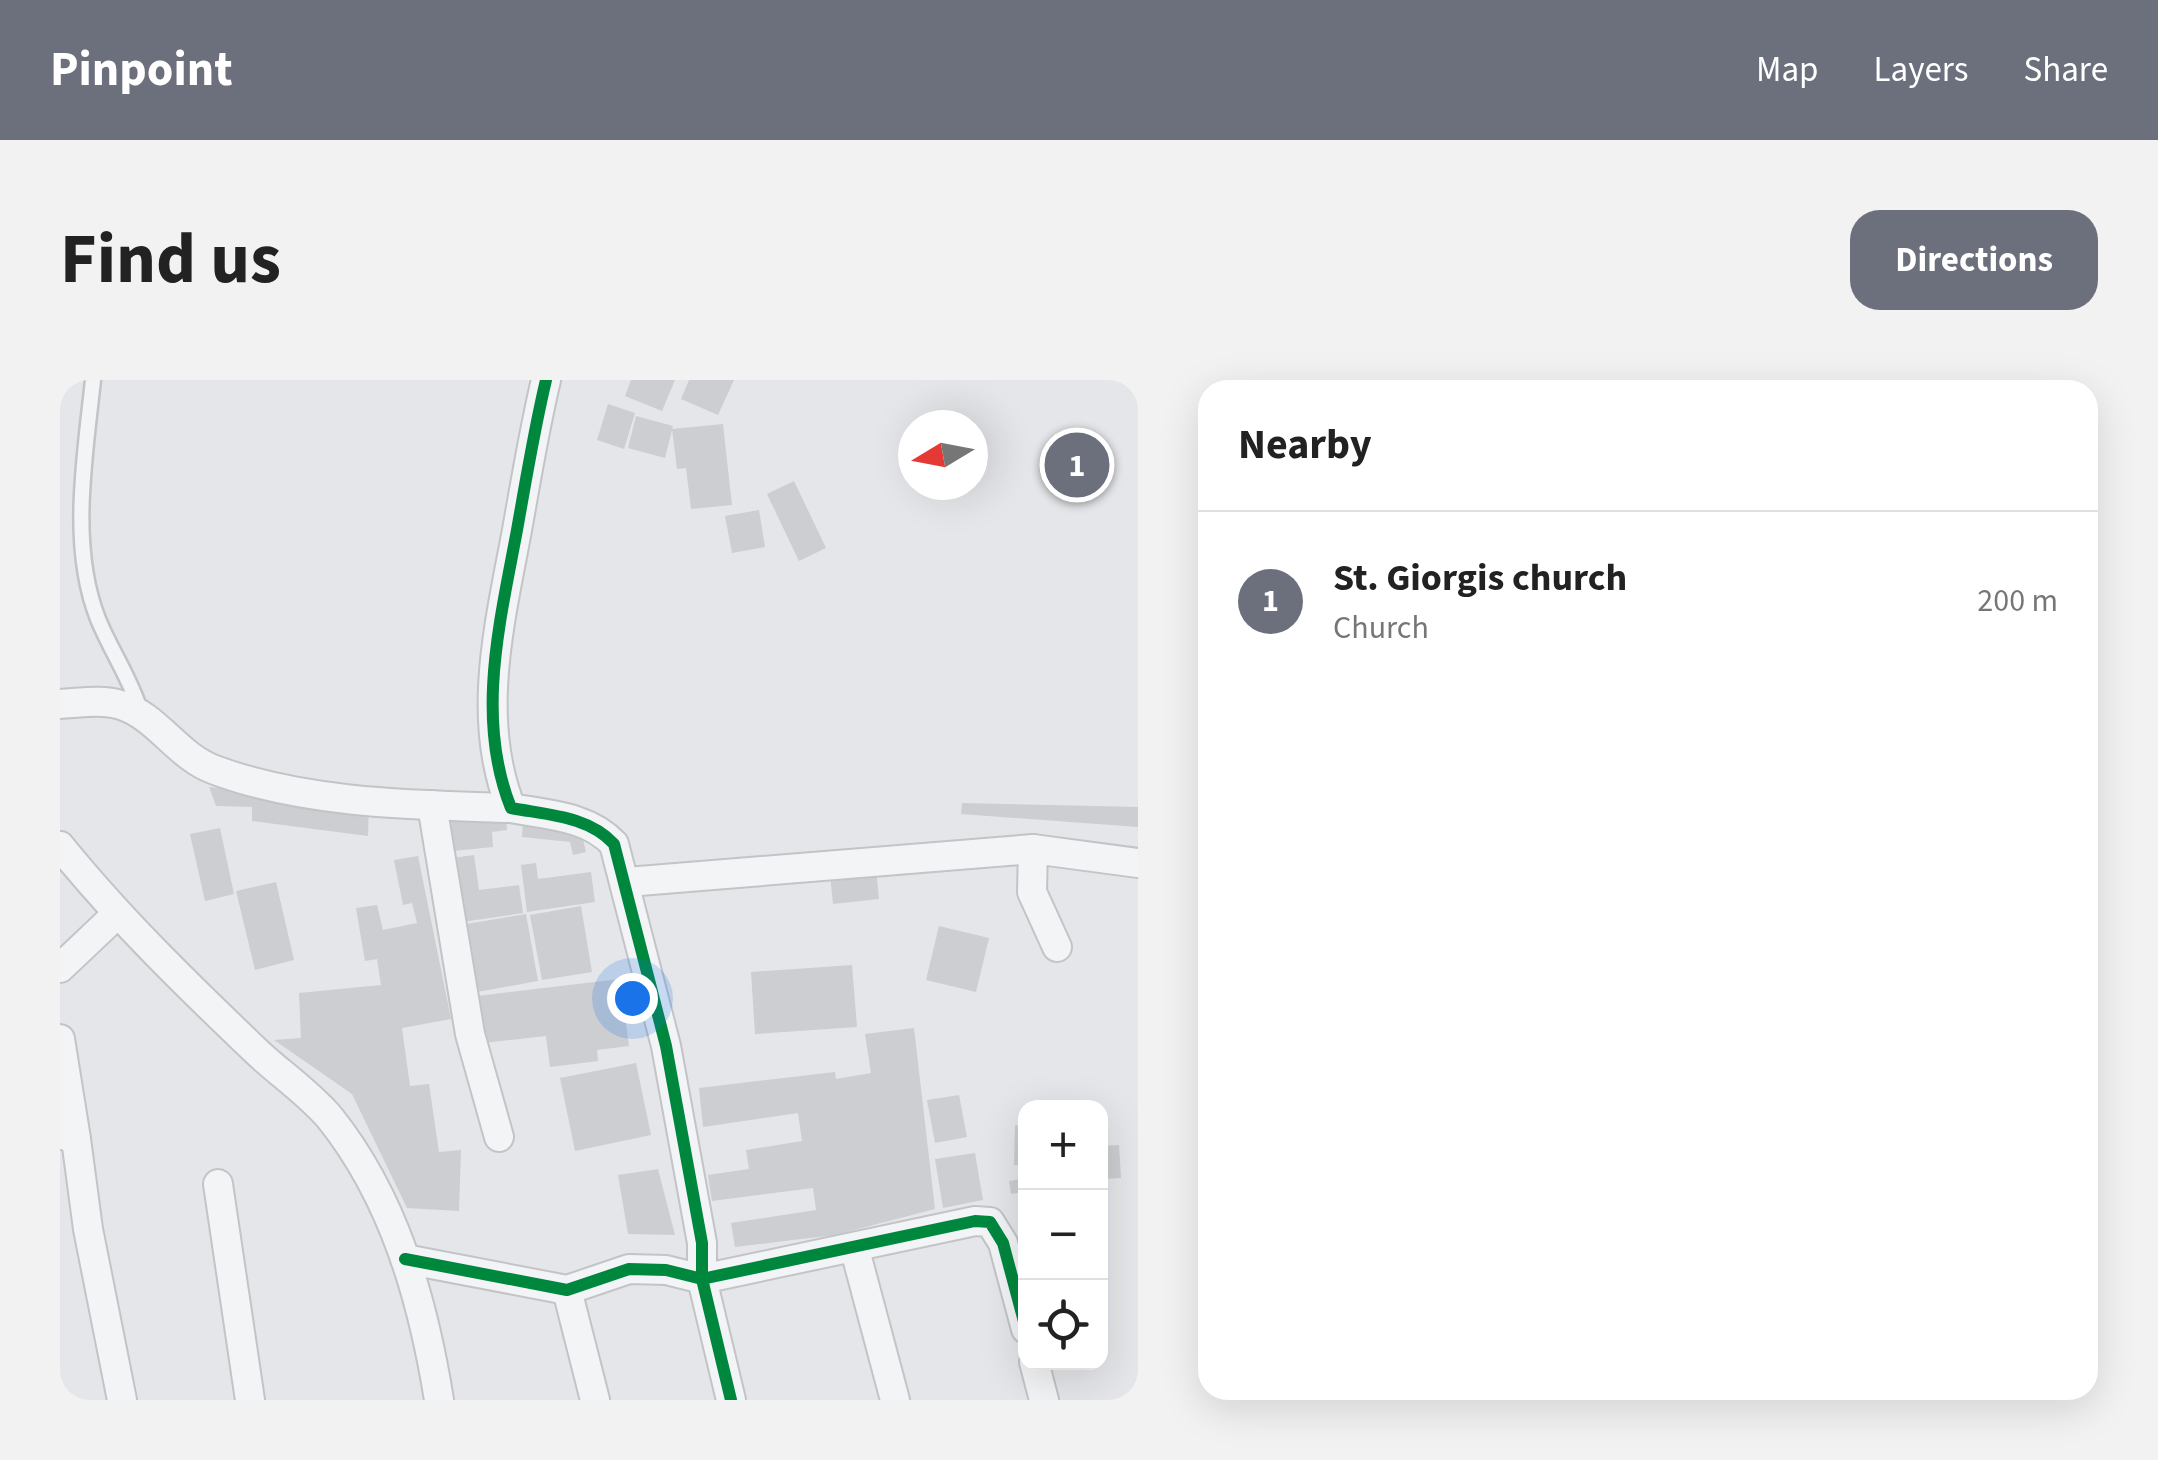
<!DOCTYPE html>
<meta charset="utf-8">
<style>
body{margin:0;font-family:"Source Sans 3",sans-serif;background:#f2f2f2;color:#222}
.controls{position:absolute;right:30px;bottom:30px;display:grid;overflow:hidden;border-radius:20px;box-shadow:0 10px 40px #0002}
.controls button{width:90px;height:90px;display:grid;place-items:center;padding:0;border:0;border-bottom:2px solid #e0e0e0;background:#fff;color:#222;font:50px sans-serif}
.compass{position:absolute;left:838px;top:30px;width:90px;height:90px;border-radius:50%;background:#fff;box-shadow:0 10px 40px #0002;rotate:260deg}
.you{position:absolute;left:572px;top:618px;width:35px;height:35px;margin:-25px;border:8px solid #fff;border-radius:50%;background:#1a73e8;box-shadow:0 0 0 15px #1a73e833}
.badge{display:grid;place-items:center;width:65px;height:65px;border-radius:50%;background:#6c707c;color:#fff;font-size:32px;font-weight:700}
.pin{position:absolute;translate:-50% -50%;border:5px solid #fff;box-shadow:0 2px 10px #0006}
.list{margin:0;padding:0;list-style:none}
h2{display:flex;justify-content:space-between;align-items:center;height:130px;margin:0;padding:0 40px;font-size:42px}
h2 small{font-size:32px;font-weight:400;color:#767676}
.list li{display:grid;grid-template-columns:65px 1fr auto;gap:30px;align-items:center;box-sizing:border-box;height:180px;padding:0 40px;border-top:2px solid #e0e0e0}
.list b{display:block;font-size:38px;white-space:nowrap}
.list p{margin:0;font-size:32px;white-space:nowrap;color:#767676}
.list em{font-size:32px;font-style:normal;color:#767676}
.icon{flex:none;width:55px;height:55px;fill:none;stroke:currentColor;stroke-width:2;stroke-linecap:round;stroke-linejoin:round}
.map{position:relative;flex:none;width:1078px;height:1020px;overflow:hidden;border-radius:30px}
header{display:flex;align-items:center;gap:60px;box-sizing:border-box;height:140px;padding:0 50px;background:#6c707c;color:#fff}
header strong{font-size:48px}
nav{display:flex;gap:55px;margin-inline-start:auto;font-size:35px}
.intro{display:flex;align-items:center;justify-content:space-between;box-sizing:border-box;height:240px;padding:0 60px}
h1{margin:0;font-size:70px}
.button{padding:25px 45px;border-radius:30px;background:#6c707c;color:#fff;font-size:35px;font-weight:700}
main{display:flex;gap:60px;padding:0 60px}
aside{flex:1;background:#fff;border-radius:30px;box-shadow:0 10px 40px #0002}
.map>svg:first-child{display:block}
.building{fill:#ccced1}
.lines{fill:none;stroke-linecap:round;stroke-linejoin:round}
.lane-casing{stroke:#c2c4c7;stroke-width:19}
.street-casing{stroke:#c2c4c7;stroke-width:32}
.lane{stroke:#f3f4f5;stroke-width:14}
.street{stroke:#f3f4f5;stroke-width:28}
.cycleway-casing{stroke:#f2f4f7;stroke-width:19}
.cycleway{stroke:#00873e;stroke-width:12}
</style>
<header>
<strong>Pinpoint</strong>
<nav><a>Map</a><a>Layers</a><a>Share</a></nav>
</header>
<div class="intro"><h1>Find us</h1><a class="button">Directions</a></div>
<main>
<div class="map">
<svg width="1078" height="1020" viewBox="0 0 1078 1020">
<rect width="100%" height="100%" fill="#e4e6e9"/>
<g class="building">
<path d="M571 0H615L602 31 565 16Z"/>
<path d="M629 0H674L658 35 621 19Z"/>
<path d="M548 24 575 33 564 69 537 60Z"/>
<path d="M576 36 613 46 605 78 568 68Z"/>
<path d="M663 44 672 125 631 129 626 88 617 89 612 49Z"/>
<path d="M734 101 766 168 739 181 707 114Z"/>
<path d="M699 130 705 167 672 173 665 136Z"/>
<path d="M149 407 309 423 308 456 192 441V427L156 426Z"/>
<path d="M902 423 1078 427V447L901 434Z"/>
<path d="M446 437 447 450 432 452 433 467 393 471 391 442Z"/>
<path d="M463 441 520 447 526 472 513 475 510 462 462 457Z"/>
<path d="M160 448 174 514 145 521 130 454Z"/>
<path d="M414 475 419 510 459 505 463 533 402 542 392 478Z"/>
<path d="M358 476 391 639 342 648 350 706 369 704 379 772 401 770 399 831 347 828 292 714 214 660 241 658 239 613 321 605 317 579 305 581 296 528 317 525 323 550 357 543 352 523 343 525 334 480Z"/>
<path d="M476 483 478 499 531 492 535 522 467 532 461 485Z"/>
<path d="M816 489 819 519 773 524 770 494Z"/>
<path d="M216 502 234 580 195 590 176 511Z"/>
<path d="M521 526 532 592 482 600 470 535Z"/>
<path d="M466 534 478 601 417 612 406 544Z"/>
<path d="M879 546 929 558 916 612 866 600Z"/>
<path d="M792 585 797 647 695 654 691 592Z"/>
<path d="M560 599 569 666 537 670 538 681 490 687 486 656 422 663 417 616Z"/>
<path d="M854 648 875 829 775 855 675 867 671 843 756 830 753 808 652 821 648 795 689 789 686 770 742 761 738 733 643 747 639 708 775 692 776 699 811 693 805 654Z"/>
<path d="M576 683 591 755 515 771 500 698Z"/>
<path d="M899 715 907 757 875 763 867 720Z"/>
<path d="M955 745 966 746V786L954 785Z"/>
<path d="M1059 765 1061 798 1040 799V766Z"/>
<path d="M915 773 923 820 883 828 875 779Z"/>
<path d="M598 789 615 855 568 854 558 795Z"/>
<path d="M966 798V812L951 814 949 801Z"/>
</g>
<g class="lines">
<defs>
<path id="lane" d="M33 0C25 76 9 166 38 239 51 271 69 296 80 330"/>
<g id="street">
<path d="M486 0C474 50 466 100 457 150 440 242 415 338 451 428 488 435 528 436 554 464L606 666 642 863V899L671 1020"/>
<path d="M0 324C19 323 42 319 61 325 98 337 118 377 155 390 246 424 355 425 451 428"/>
<path d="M372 425 410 654 439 757"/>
<path d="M0 466C60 540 127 605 196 671 219 693 249 713 270 738 334 818 363 920 379 1020"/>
<path d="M973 469 972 512 997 567"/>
<path d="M567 502 973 469 1078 483"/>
<path d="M0 588 56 535"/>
<path d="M0 659 16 759"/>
<path d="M0 754 16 759 28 849 62 1020"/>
<path d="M158 804 190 1020"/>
<path d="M795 870 835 1020"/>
<path d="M345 879 507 910 569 889 606 890 642 899 915 841 930 842 943 863 966 949"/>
<path d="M507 910 535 1020"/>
<path d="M974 982 984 1020"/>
</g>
</defs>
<use href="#lane" class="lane-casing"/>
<use href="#street" class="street-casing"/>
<use href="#lane" class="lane"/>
<use href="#street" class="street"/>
<defs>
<g id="cycleway">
<path d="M486 0C474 50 466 100 457 150 440 242 415 338 451 428 488 435 528 436 554 464L606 666 642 863V899L671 1020"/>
<path d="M345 879 507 910 569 889 606 890 642 899 915 841 930 842 943 863 966 949"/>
</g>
</defs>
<use href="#cycleway" class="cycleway-casing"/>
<use href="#cycleway" class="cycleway"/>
</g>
</svg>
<div class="controls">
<button>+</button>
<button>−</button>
<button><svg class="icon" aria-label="locate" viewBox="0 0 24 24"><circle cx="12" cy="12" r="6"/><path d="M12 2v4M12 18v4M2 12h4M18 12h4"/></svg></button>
</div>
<svg class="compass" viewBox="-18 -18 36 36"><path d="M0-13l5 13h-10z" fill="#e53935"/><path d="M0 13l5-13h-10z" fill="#767676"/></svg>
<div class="you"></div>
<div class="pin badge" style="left:1017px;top:85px">1</div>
</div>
<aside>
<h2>Nearby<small></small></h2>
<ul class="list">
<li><span class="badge">1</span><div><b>St. Giorgis church</b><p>Church</p></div><em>200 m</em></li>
</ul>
</aside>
</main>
